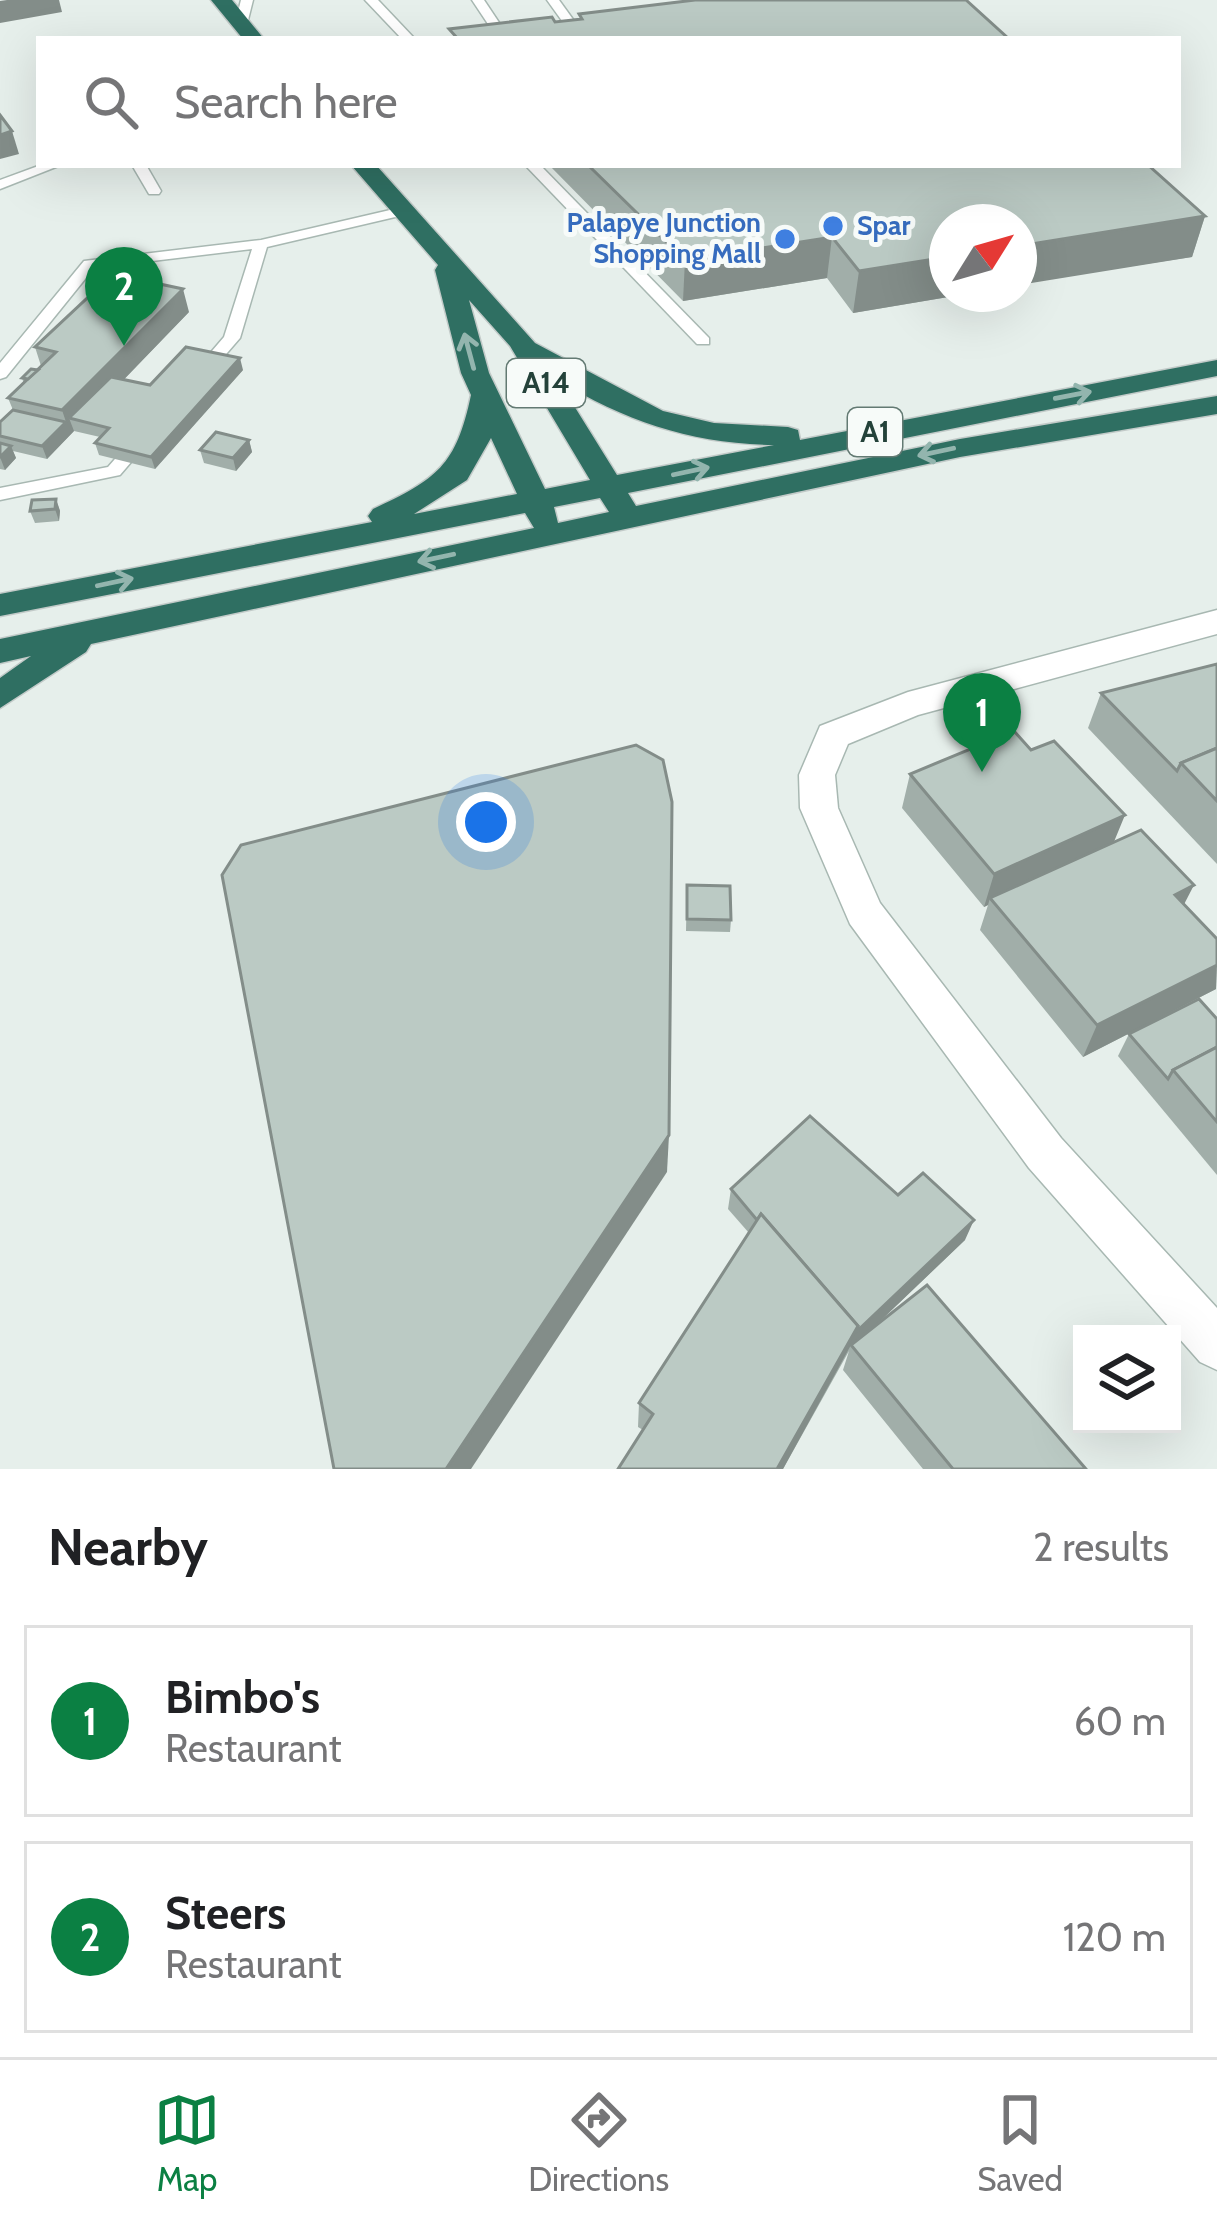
<!DOCTYPE html>
<style>
body{margin:0;font-family:Cabin,sans-serif;background:#f2f2f2;color:#202124}
.controls{position:absolute;right:36px;bottom:36px;display:grid;overflow:hidden;border-radius:0px;box-shadow:0 12px 48px #0002}
.controls button{width:108px;height:108px;display:grid;place-items:center;padding:0;border:0;border-bottom:3px solid #e0e0e0;background:#fff;color:#202124;font:60px sans-serif}
.compass{position:absolute;left:929px;top:204px;width:108px;height:108px;border-radius:50%;background:#fff;box-shadow:0 12px 48px #0002;rotate:53deg}
.you{position:absolute;left:486px;top:822px;width:42px;height:42px;margin:-30px;border:9px solid #fff;border-radius:50%;background:#1a73e8;box-shadow:0 0 0 18px #1a73e833}
.badge{display:grid;place-items:center;width:78px;height:78px;border-radius:50%;background:#0b8043;color:#fff;font-size:39px;font-weight:700}
.pin{position:absolute;translate:-50% -99px;filter:drop-shadow(0 3px 6px #0008)}
.pin::after{content:'';position:absolute;top:63px;width:42px;height:36px;background:inherit;clip-path:polygon(0 0,100% 0,50% 100%)}
.list{margin:0;padding:0;list-style:none}
h2{display:flex;justify-content:space-between;align-items:center;height:156px;margin:0;padding:0 48px;font-size:51px}
h2 small{font-size:39px;font-weight:400;color:#757577}
.list li{display:grid;grid-template-columns:78px 1fr auto;gap:36px;align-items:center;box-sizing:border-box;height:192px;margin:0 24px 24px;padding:0 24px;border:3px solid #e0e0e0;border-radius:0px}
.list b{display:block;font-size:45px;white-space:nowrap}
.list p{margin:0;font-size:39px;white-space:nowrap;color:#757577}
.list em{font-size:39px;font-style:normal;color:#757577}
.icon{flex:none;width:66px;height:66px;fill:none;stroke:currentColor;stroke-width:2;stroke-linecap:round;stroke-linejoin:round}
.map{position:relative;flex:none;width:1217px;height:1469px;overflow:hidden}
.search{position:absolute;background:#fff;box-shadow:0 12px 48px #0002;left:36px;right:36px;top:36px;height:132px;display:flex;align-items:center;gap:30px;box-sizing:border-box;padding:0 42px;border-radius:0px;color:#757577;font-size:45px}
.sheet{height:588px;background:#fff}
nav{display:flex;justify-content:space-around;align-items:center;box-sizing:border-box;height:168px;border-top:3px solid #e0e0e0;background:#fff;font-size:33px;color:#757577}
nav a{display:grid;justify-items:center;gap:6px}
nav .on{color:#0b8043}
.map>svg:first-child{display:block}
.lines{fill:none;stroke-linecap:round;stroke-linejoin:round}
.lane-casing{stroke:#a8b8b2;stroke-width:3}
.street-casing{stroke:#a8b8b2;stroke-width:3}
.highway-casing{stroke:#c2cac8;stroke-width:3}
.lane{fill:#fff;fill-rule:evenodd}
.street{fill:#fff;fill-rule:evenodd}
.highway{fill:#2f6f62;fill-rule:evenodd}
.wall{fill:#a1aea9}
.shaded-wall{fill:#838d89}
.building{fill:#bbcac4;stroke:#838d89;stroke-width:3}
.oneway{stroke:#93b5ae}
.shop-dot{fill:#3f7fe0;stroke:#f7fbf9;stroke-width:4.5}
.labels{text-anchor:middle;stroke-width:10;stroke-linejoin:round;paint-order:stroke}
.far-shop-label{font-size:27px;font-weight:bold;fill:#366cbe;stroke:#f7fbf9;text-anchor:end}
.shield{fill:#f7fbf9;stroke:#637a73;stroke-width:3}
.shield-label{font-size:30px;font-weight:bold;fill:#24423a}
</style>
<div class="map">
<svg width="1217" height="1469" viewBox="0 0 1217 1469">
<rect width="100%" height="100%" fill="#e6efeb"/>
<g class="lines">
<defs>
<g id="lane">
<path d="M241 0H253L247 24 241 28 235 24Z"/>
<path d="M365 0H378L415 39H402Z"/>
<path d="M472 0H484L510 39H498Z"/>
<path d="M547 0H559L585 36 583 39H575Z"/>
<path d="M41 165H61L0 189V180Z"/>
<path d="M132 165H146L161 191 159 194H149Z"/>
<path d="M525 165H540L709 338V344H697Z"/>
<path d="M403 207 408 208V214L267 247 240 338 208 375H196L194 372 224 337 252 249 94 268 6 377 0 379V363L84 261 261 240Z"/>
<path d="M141 435 150 440 120 475 0 500V488L108 467 135 436Z"/>
</g>
<path id="street" d="M1217 610V634L918 715 848 744 835 775 838 808 880 903 1061 1138 1217 1308V1370L1200 1362 1029 1168 850 924 800 808 799 775 820 726 908 692Z"/>
<g id="highway">
<path d="M211 0H232L264 39H243Z"/>
<path d="M351 165H376L535 343 663 411 714 423 788 427 798 430 800 440 1217 360V376L628 493 636 506 960 439 1217 396V414L960 457 91 644 86 652 0 708V678L31 656 0 663V639L534 528 525 513 0 616V594L372 522 368 516 373 509C437 479 456 466 471 395L461 373 435 270 438 265ZM469 300 510 346 590 480 545 489 489 373ZM558 380C626 422 694 444 774 445L617 475ZM491 438 517 494 414 514 467 480ZM600 498 609 512 558 523 554 507Z"/>
</g>
</defs>
<use href="#lane" class="lane-casing"/>
<use href="#street" class="street-casing"/>
<use href="#highway" class="highway-casing"/>
<use href="#lane" class="lane"/>
<use href="#street" class="street"/>
<use href="#highway" class="highway"/>
</g>
<g class="wall">
<path d="M549 165H1148L1205 216 1192 257 947 294H966L853 313 827 278 683 301Z"/>
<path d="M189 312 123 380 150 385 243 370 155 469 99 455 95 443 100 437 74 431 47 459 13 451 16 458 5 470 0 469V422L13 410 8 398 24 384 22 378 41 366 35 347Z"/>
<path d="M249 440 252 452 236 471 204 463 200 450Z"/>
<path d="M56 499 60 511 59 521 35 523 30 511Z"/>
<path d="M1217 664V864L1088 728 1101 693Z"/>
<path d="M910 774 1114 842 1184 904 1217 939 1216 989 1083 1057 980 930 988 905 984 907 902 808Z"/>
<path d="M687 885 731 920 730 932 686 931Z"/>
<path d="M1217 1019V1175L1118 1056 1129 1034Z"/>
<path d="M731 1189 898 1195 965 1240 875 1326 1086 1469H923L843 1370 849 1351 783 1469H618L643 1430 638 1427 639 1403 749 1233 728 1209Z"/>
</g>
<g class="shaded-wall">
<path d="M7 0H59L62 12 0 23V1Z"/>
<path d="M12 131 19 154 0 159V135Z"/>
<path d="M1205 216 1192 257 1019 285V246Z"/>
<path d="M832 237 827 278 683 301 685 260Z"/>
<path d="M947 257V294H966L853 313 859 271Z"/>
<path d="M183 289 189 312 83 422 69 418 74 431 47 459 42 446 66 422 62 410Z"/>
<path d="M240 358 243 370 155 469 151 457Z"/>
<path d="M249 440 252 452 236 471 233 458Z"/>
<path d="M11 446 16 458 5 470 0 457Z"/>
<path d="M56 499 60 511 59 521 55 509Z"/>
<path d="M1125 815 1111 849 990 898 988 905 984 907 994 874Z"/>
<path d="M1194 885 1177 918 1175 895Z"/>
<path d="M1217 965 1216 989 1083 1057 1097 1025Z"/>
<path d="M669 1135 667 1172 471 1469H446Z"/>
<path d="M974 1220 965 1240 853 1347 851 1345 783 1469H777L858 1326Z"/>
</g>
<g class="building">
<path d="M695 0H966L1009 39H458L449 29 552 17 555 22 582 19 579 14Z"/>
<path d="M0 115 12 131 0 135Z"/>
<path d="M588 165H1148L1205 216 1019 246V222H947V257L859 271 832 237 685 260Z"/>
<path d="M113 274 183 289 62 410 8 398 56 352 35 347Z"/>
<path d="M186 347 240 358 151 457 95 443 109 428 69 418 111 377 150 385Z"/>
<path d="M31 369 38 370 28 379 22 378Z"/>
<path d="M13 410 66 422 42 446 0 436V422Z"/>
<path d="M216 432 249 440 233 458 200 450Z"/>
<path d="M0 443 11 446 0 457Z"/>
<path d="M56 499 55 509 30 511 32 500Z"/>
<path d="M1217 664V748L1181 763 1177 771 1101 693Z"/>
<path d="M1014 731 1031 750 1054 741 1125 815 994 874 910 774Z"/>
<path d="M636 745 663 760 672 802 669 1135 446 1469H334L222 875 241 845Z"/>
<path d="M1217 748V801L1181 763Z"/>
<path d="M1141 830 1194 885 1175 895 1217 939V965L1097 1025 990 898Z"/>
<path d="M687 885 730 886 731 920 687 919Z"/>
<path d="M1199 999 1217 1019V1047L1173 1070 1168 1079 1129 1034Z"/>
<path d="M1217 1047V1122L1173 1070Z"/>
<path d="M810 1116 898 1195 923 1173 974 1220 855 1333 858 1326 761 1214 757 1220 731 1189Z"/>
<path d="M761 1214 858 1326 777 1469H618L653 1414 639 1403Z"/>
<path d="M927 1285 1086 1469H953L851 1345Z"/>
</g>
<defs><path id="oneway-shaft" d="M-6 0H5M1.5-3L5.5 0L1.5 3" fill="none" stroke-width="1.6" stroke-linecap="round" stroke-linejoin="round" transform="scale(3)"/></defs>
<g class="oneway">
<use href="#oneway-shaft" transform="translate(469 351) rotate(-105)"/>
<use href="#oneway-shaft" transform="translate(1073 395) rotate(-11)"/>
<use href="#oneway-shaft" transform="translate(936 452) rotate(168)"/>
<use href="#oneway-shaft" transform="translate(691 471) rotate(-12)"/>
<use href="#oneway-shaft" transform="translate(436 558) rotate(168)"/>
<use href="#oneway-shaft" transform="translate(115 582) rotate(-12)"/>
</g>
<g class="shop-dot">
<circle cx="833" cy="226" r="12"/>
<circle cx="785" cy="239" r="12"/>
</g>
<g class="labels">
<g class="far-shop-label">
<text x="761" y="232">Palapye Junction<tspan x="761" dy="31">Shopping Mall</tspan></text>
<text x="857" y="235" text-anchor="start">Spar</text>
</g>
<g class="shield">
<rect x="507" y="359" width="78" height="48" rx="9"/>
<rect x="848" y="408" width="54" height="48" rx="9"/>
</g>
<g class="shield-label">
<text x="546" y="393">A14</text>
<text x="875" y="442">A1</text>
</g>
</g>
</svg>
<div class="controls">
<button><svg class="icon" aria-label="layers" viewBox="0 0 24 24"><path d="M12 4l9 5-9 5-9-5zM3 14l9 5 9-5"/></svg></button>
</div>
<svg class="compass" viewBox="-18 -18 36 36"><path d="M0-13l5 13h-10z" fill="#e53935"/><path d="M0 13l5-13h-10z" fill="#757577"/></svg>
<div class="you"></div>
<div class="pin badge" style="left:982px;top:772px">1</div>
<div class="pin badge" style="left:124px;top:346px">2</div>
<div class="search"><svg class="icon" aria-label="search" viewBox="0 0 24 24"><circle cx="10" cy="10" r="6"/><path d="M15 15l6 6"/></svg>Search here</div>
</div>
<section class="sheet">
<h2>Nearby<small>2 results</small></h2>
<ul class="list">
<li><span class="badge">1</span><div><b>Bimbo's</b><p>Restaurant</p></div><em>60 m</em></li>
<li><span class="badge">2</span><div><b>Steers</b><p>Restaurant</p></div><em>120 m</em></li>
</ul>
</section>
<nav>
<a class="on"><svg class="icon" aria-label="map" viewBox="0 0 24 24"><path d="M3 6l6-2 6 2 6-2v14l-6 2-6-2-6 2zM9 4v14M15 6v14"/></svg>Map</a>
<a><svg class="icon" aria-label="directions" viewBox="0 0 24 24"><path d="M12 3l9 9-9 9-9-9zM9 14v-3h6M13 9l2 2-2 2"/></svg>Directions</a>
<a><svg class="icon" aria-label="saved" viewBox="0 0 24 24"><path d="M7 4h10v16l-5-4-5 4z"/></svg>Saved</a>
</nav>
